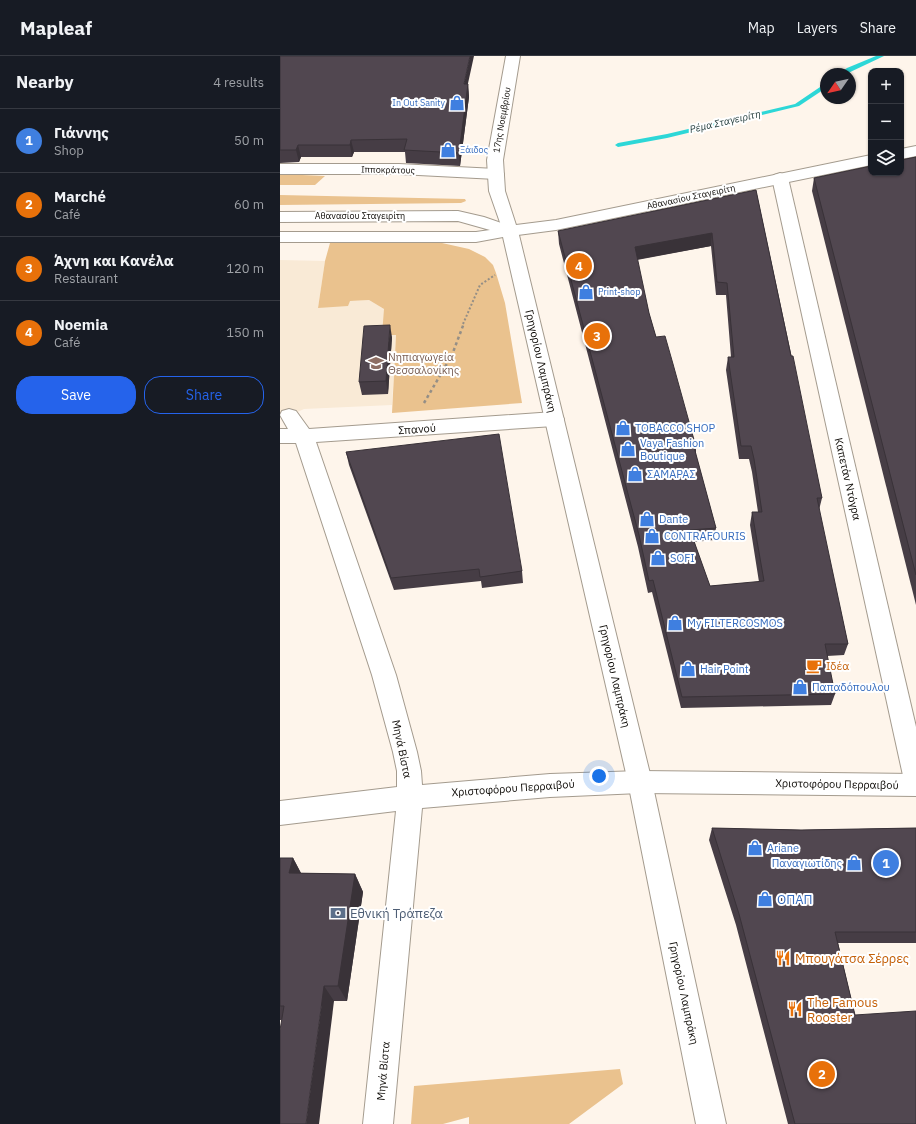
<!DOCTYPE html>
<meta charset="utf-8">
<style>
body{margin:0;font-family:"IBM Plex Sans",sans-serif;background:#242831;color:#f1f3f6}
.controls{position:absolute;right:12px;top:12px;display:grid;overflow:hidden;border-radius:8px;box-shadow:0 1px 3px #0004}
.controls button{width:36px;height:36px;display:grid;place-items:center;padding:0;border:0;border-bottom:1px solid #363941;background:#171b24;color:#f1f3f6;font:20px sans-serif}
.compass{position:absolute;left:540px;top:12px;width:36px;height:36px;border-radius:50%;background:#171b24;box-shadow:0 1px 3px #0004;rotate:236deg}
.you{position:absolute;left:319px;top:720px;width:14px;height:14px;margin:-10px;border:3px solid #fff;border-radius:50%;background:#1a73e8;box-shadow:0 0 0 6px #1a73e833}
.badge{display:grid;place-items:center;width:26px;height:26px;border-radius:50%;background:#2563eb;color:#fff;font-size:13px;font-weight:700}
.pin{position:absolute;translate:-50% -50%;border:2px solid #fff;box-shadow:0 1px 4px #0006}
.list{margin:0;padding:0;list-style:none}
h2{display:flex;justify-content:space-between;align-items:center;height:52px;margin:0;padding:0 16px;font-size:17px}
h2 small{font-size:13px;font-weight:400;color:#9ea1a6}
.list li{display:grid;grid-template-columns:26px 1fr auto;gap:12px;align-items:center;box-sizing:border-box;height:64px;padding:0 16px;border-top:1px solid #363941}
.list b{display:block;font-size:15px;white-space:nowrap}
.list p{margin:0;font-size:13px;white-space:nowrap;color:#9ea1a6}
.list em{font-size:13px;font-style:normal;color:#9ea1a6}
.actions{display:flex;gap:8px;padding:12px 16px}
.actions a{flex:1;padding:9px 0;border:1px solid #2563eb;border-radius:16px;text-align:center;font-size:14px;color:#2563eb}
.actions .main{background:#2563eb;color:#fff}
.icon{flex:none;width:22px;height:22px;fill:none;stroke:currentColor;stroke-width:2;stroke-linecap:round;stroke-linejoin:round}
.map{position:relative;flex:none;width:636px;height:1068px;overflow:hidden}
header{display:flex;align-items:center;gap:24px;box-sizing:border-box;height:56px;padding:0 20px;background:#171b24;border-bottom:1px solid #363941}
header strong{font-size:19px}
nav{display:flex;gap:22px;margin-inline-start:auto;font-size:14px}
main{display:flex}
aside{flex:1;background:#171b24}
.map>svg:first-child{display:block}
.built{fill:#f9ead6}
.green{fill:#eac28e}
.lines{fill:none;stroke-linecap:round;stroke-linejoin:round}
.stream{fill:#2dd7d7;fill-rule:evenodd}
.pedestrian-casing{stroke:#a49b8e;stroke-width:2}
.minor-casing{stroke:#a49b8e;stroke-width:2}
.tertiary-casing{stroke:#a49b8e;stroke-width:2}
.secondary-casing{stroke:#a49b8e;stroke-width:2}
.path-far1{stroke:#948e86;stroke-width:2;stroke-dasharray:2 2;stroke-linecap:butt}
.path{stroke:#948e86;stroke-width:2.5;stroke-dasharray:3 3;stroke-linecap:butt}
.pedestrian{fill:#fff;fill-rule:evenodd}
.minor{fill:#fff;fill-rule:evenodd}
.tertiary{fill:#fff;fill-rule:evenodd}
.secondary{fill:#fff;fill-rule:evenodd}
.wall{fill:#463d45;fill-rule:evenodd}
.shaded-wall{fill:#393238}
.building{fill:#514750;stroke:#393238;fill-rule:evenodd}
.labels{text-anchor:middle;stroke-width:4;stroke-linejoin:round;paint-order:stroke}
.far-shop-label{font-size:9px;fill:#366cbe;stroke:#fff;text-anchor:start}
.far-street-label{font-size:9px;fill:#0e0b07;stroke:#fff}
.far-water-label{font-size:10px;font-style:italic;fill:#1b3535;stroke:#fff}
.education-label{font-size:11px;fill:#785e54;stroke:#fff;text-anchor:start}
.street-label{font-size:11px;fill:#0e0b07;stroke:#fff}
.shop-label{font-size:11px;fill:#366cbe;stroke:#fff;text-anchor:start}
.food-label{font-size:11px;fill:#c56008;stroke:#fff;text-anchor:start}
.near-shop-label{font-size:13px;fill:#366cbe;stroke:#fff;text-anchor:start}
.near-service-label{font-size:13px;fill:#4e5e75;stroke:#fff;text-anchor:start}
.near-food-label{font-size:13px;fill:#c56008;stroke:#fff;text-anchor:start}
</style>
<header>
<strong>Mapleaf</strong>
<nav><a>Map</a><a>Layers</a><a>Share</a></nav>
</header>
<main>
<aside>
<h2>Nearby<small>4 results</small></h2>
<ul class="list">
<li><span class="badge" style="background:#3f7fe0">1</span><div><b>Γιάννης</b><p>Shop</p></div><em>50 m</em></li>
<li><span class="badge" style="background:#e8710a">2</span><div><b>Marché</b><p>Café</p></div><em>60 m</em></li>
<li><span class="badge" style="background:#e8710a">3</span><div><b>Άχνη και Κανέλα</b><p>Restaurant</p></div><em>120 m</em></li>
<li><span class="badge" style="background:#e8710a">4</span><div><b>Noemia</b><p>Café</p></div><em>150 m</em></li>
</ul>
<div class="actions"><a class="main">Save</a><a>Share</a></div>
</aside>
<div class="map">
<svg width="636" height="1068" viewBox="0 0 636 1068">
<rect width="100%" height="100%" fill="#fef5eb"/>
<path class="built" d="M0 204 45 205 38 252 70 245 89 244 104 253 116 279 112 349 24 353 9 360H0Z"/>
<g class="green">
<path d="M0 118 45 120 35 129H0Z"/>
<path d="M0 139 185 143 186 145 181 147 0 149Z"/>
<path d="M50 187H162L189 193 205 201 213 209 216 217 225 247 242 347 112 357 116 279H102L104 253 89 244 70 245 68 250 38 252 45 205Z"/>
<path d="M340 1013 343 1028 289 1068H189V1061L163 1068H131L134 1030Z"/>
</g>
<g class="lines">
<g class="stream">
<path d="M596 0H604L566 18H559L567 12Z"/>
<path d="M546 27V32L519 50 387 82 338 91 335 89 338 87 387 78 515 48Z"/>
</g>
<defs>
<path id="pedestrian" d="M0 108H119L216 113 222 115 224 118 222 121 216 123 119 118H0Z"/>
<g id="minor">
<path d="M500 117 506 119 508 122 636 671V735L627 732 624 724 492 122 494 119Z"/>
<path d="M9 353 16 355 29 373 274 356 281 358 284 363 281 368 274 370 36 386 116 619 137 696 141 715 142 729 270 718 360 715 369 718 372 726 369 734 360 737 270 741 142 752 113 1068H83L116 755 0 769V745L117 731V715L113 696 92 619 16 387H0V373H8L0 359 2 355Z"/>
</g>
<g id="tertiary">
<path d="M226 0H240L223 104 225 135 236 169 276 164 591 99V109L276 174 230 180 224 178 209 135 207 104Z"/>
<path d="M636 90V100L621 103V93Z"/>
<path d="M360 715 636 718V740L360 737 351 734 348 726 351 718Z"/>
</g>
<path id="secondary" d="M178 155 204 161 236 172 238 175 372 726 446 1068H416L348 726 223 181 196 186H0V176H196L210 174 178 165 0 166V156Z"/>
</defs>
<use href="#pedestrian" class="pedestrian-casing"/>
<use href="#minor" class="minor-casing"/>
<use href="#tertiary" class="tertiary-casing"/>
<use href="#secondary" class="secondary-casing"/>
<path class="path-far1" d="M183 268 200 229 215 219"/>
<path class="path" d="M144 347 172 299 184 267"/>
<use href="#pedestrian" class="pedestrian"/>
<use href="#minor" class="minor"/>
<use href="#tertiary" class="tertiary"/>
<use href="#secondary" class="secondary"/>
</g>
<g class="wall">
<path d="M0 0 188 28 189 41 180 110 126 107 125 96H74L72 101H21L19 106 0 107Z"/>
<path d="M636 101V549L532 135 534 122Z"/>
<path d="M476 134 542 442 539 454 568 588 564 599 547 600 555 638 551 649 401 652 372 536 368 537 358 491 279 188 278 175ZM431 190 436 239H446L451 301H448L446 314 459 403H469L472 416 478 456H472L470 469 479 526 430 530 414 486 434 484 436 472 416 399V391L376 281 369 257 357 204Z"/>
<path d="M112 281 108 338 82 339 79 326Z"/>
<path d="M66 396 242 515 243 527 202 532 201 525 114 534 69 409Z"/>
<path d="M432 772 521 774 636 772V887H558L575 959 636 1068H508L456 869 429 784Z"/>
<path d="M0 802H13L21 817 75 818 83 836 67 945H54L1 964H0Z"/>
</g>
<g class="shaded-wall">
<path d="M190 0H194L185 41 184 28Z"/>
<path d="M188 28 189 41 180 110 179 97Z"/>
<path d="M71 84 74 96 72 101 70 89Z"/>
<path d="M18 89 21 101 19 106 16 94Z"/>
<path d="M432 177 431 190 354 204 355 191Z"/>
<path d="M110 269 112 281 108 338 106 325Z"/>
<path d="M13 802 23 821 9 817Z"/>
<path d="M75 818 83 836 67 945 58 930Z"/>
<path d="M44 930 54 945 39 1068H26Z"/>
</g>
<g class="building">
<path d="M0 0H190L184 28H188L179 97 124 94 127 83 71 84 70 89H18L16 94H0Z"/>
<path d="M636 101V519L534 122 591 110V117H621V104Z"/>
<path d="M476 134 511 300H513L542 442H537L568 588H545L555 638 402 641 373 524 369 525 359 479 278 175ZM432 177 437 226 447 227 454 301H448L461 390H471L474 403 482 456H472L484 525 430 530 410 474 436 472 414 391H416L393 308 385 280 376 281 369 257 355 191Z"/>
<path d="M110 269 106 325 79 326 84 270Z"/>
<path d="M219 378 242 515 200 521 199 513 111 522 66 396Z"/>
<path d="M432 772 521 774 636 772V876H555L575 959 636 955V1068H515L459 858Z"/>
<path d="M0 802H13L9 817 75 818 58 930H44L26 1068H0V974L4 950H0Z"/>
</g>
<defs>
<symbol id="shop-bare" viewBox="-9 -9 18 18"><path d="M-5-2.5h2.3a2.7 3.5 0 0 1 5.4 0H5L5.5 6h-11ZM-1.5-2.5h3a1.5 2.3 0 0 0-3 0Z" fill="#3f7fe0" stroke="#fff" stroke-width="2.5" paint-order="stroke"/></symbol>
<symbol id="school-bare" viewBox="-9 -9 18 18"><path d="M0-5L7-2L0 1L-7-2ZM-4 1L0 2.5L4 1V4Q0 6-4 4Z" fill="#8d6e63" stroke="#fff" stroke-width="2.5" paint-order="stroke"/></symbol>
<symbol id="cafe-bare" viewBox="-9 -9 18 18"><path d="M-5.5-4.5H6V0H3Q3 3.5 0 3.5H-2.5Q-5.5 3.5-5.5 0ZM3-3.2v2h1.7v-2ZM-6 4.5H4V6H-6Z" fill="#e8710a" stroke="#fff" stroke-width="2.5" paint-order="stroke"/></symbol>
<symbol id="bank-bare" viewBox="-9 -9 18 18"><path d="M-6-4H6V4H-6ZM0-2.3a2.3 2.3 0 1 0 0 4.6a2.3 2.3 0 1 0 0-4.6Z" fill="#5c6f8a" stroke="#fff" stroke-width="2.5" paint-order="stroke"/></symbol>
<symbol id="restaurant-bare" viewBox="-9 -9 18 18"><path d="M-5-6h1v4h1v-4h1v4h1v-4h1v5L-1.5 .5V6h-2V.5L-5-1ZM5-6V6H3V1.5H1.5Q1.5-4 5-6Z" fill="#e8710a" stroke="#fff" stroke-width="2.5" paint-order="stroke"/></symbol>
</defs>
<g fill-rule="evenodd">
<use href="#shop-bare" x="166" y="36" width="22" height="22"/>
<use href="#shop-bare" x="157" y="83" width="22" height="22"/>
<use href="#shop-bare" x="295" y="225" width="22" height="22"/>
<use href="#school-bare" x="85" y="296" width="22" height="22"/>
<use href="#shop-bare" x="332" y="361" width="22" height="22"/>
<use href="#shop-bare" x="337" y="382" width="22" height="22"/>
<use href="#shop-bare" x="344" y="407" width="22" height="22"/>
<use href="#shop-bare" x="356" y="452" width="22" height="22"/>
<use href="#shop-bare" x="361" y="469" width="22" height="22"/>
<use href="#shop-bare" x="367" y="491" width="22" height="22"/>
<use href="#shop-bare" x="384" y="556" width="22" height="22"/>
<use href="#cafe-bare" x="523" y="599" width="22" height="22"/>
<use href="#shop-bare" x="397" y="602" width="22" height="22"/>
<use href="#shop-bare" x="509" y="620" width="22" height="22"/>
<use href="#shop-bare" x="464" y="781" width="22" height="22"/>
<use href="#shop-bare" x="563" y="796" width="22" height="22"/>
<use href="#shop-bare" x="474" y="832" width="22" height="22"/>
<use href="#bank-bare" x="47" y="846" width="22" height="22"/>
<use href="#restaurant-bare" x="492" y="891" width="22" height="22"/>
<use href="#restaurant-bare" x="504" y="942" width="22" height="22"/>
</g>
<g class="labels">
<g class="far-shop-label">
<text x="165" y="50" text-anchor="end">In Out Sanity</text>
<text x="180" y="97">Ξάιδος</text>
<text x="318" y="239">Print-shop</text>
</g>
<g class="far-street-label">
<text transform="translate(222 64) rotate(-80)" y="3">17ης Νοεμβρίου</text>
<text transform="translate(108 114) rotate(1)" y="3">Ιπποκράτους</text>
<text transform="translate(411 141) rotate(-12)" y="3">Αθανασίου Σταγειρίτη</text>
<text x="80" y="163">Αθανασίου Σταγειρίτη</text>
</g>
<g class="far-water-label">
<text transform="translate(445 65) rotate(-13)" y="4">Ρέμα Σταγειρίτη</text>
</g>
<g class="education-label">
<text x="108" y="305">Νηπιαγωγεία<tspan x="108" dy="13">Θεσσαλονίκης</tspan></text>
</g>
<g class="street-label">
<text transform="translate(261 305) rotate(77)" y="4">Γρηγορίου Λαμπράκη</text>
<text transform="translate(137 373) rotate(-4)" y="4">Σπανού</text>
<text transform="translate(568 423) rotate(77)" y="4">Καπετάν Ντόγρα</text>
<text transform="translate(335 620) rotate(77)" y="4">Γρηγορίου Λαμπράκη</text>
<text transform="translate(122 693) rotate(78)" y="4">Μηνά Βίστα</text>
<text transform="translate(557 728) rotate(1)" y="4">Χριστοφόρου Περραιβού</text>
<text transform="translate(233 732) rotate(-4)" y="4">Χριστοφόρου Περραιβού</text>
<text transform="translate(404 937) rotate(78)" y="4">Γρηγορίου Λαμπράκη</text>
<text transform="translate(103 1015) rotate(-85)" y="4">Μηνά Βίστα</text>
</g>
<g class="shop-label">
<text x="355" y="376">TOBACCO SHOP</text>
<text x="360" y="391">Vaya Fashion<tspan x="360" dy="13">Boutique</tspan></text>
<text x="367" y="422">ΣΑΜΑΡΑΣ</text>
<text x="379" y="467">Dante</text>
<text x="384" y="484">CONTRAFOURIS</text>
<text x="390" y="506">SOFI</text>
<text x="407" y="571">My FILTERCOSMOS</text>
<text x="420" y="617">Hair Point</text>
<text x="532" y="635">Παπαδόπουλου</text>
<text x="487" y="796">Ariane</text>
<text x="562" y="811" text-anchor="end">Παναγιωτίδης</text>
</g>
<g class="food-label">
<text x="546" y="614">Ιδέα</text>
</g>
<g class="near-shop-label">
<text x="497" y="848">ΟΠΑΠ</text>
</g>
<g class="near-service-label">
<text x="70" y="862">Εθνική Τράπεζα</text>
</g>
<g class="near-food-label">
<text x="515" y="907">Μπουγάτσα Σέρρες</text>
<text x="527" y="951">The Famous<tspan x="527" dy="15">Rooster</tspan></text>
</g>
</g>
</svg>
<div class="controls">
<button>+</button>
<button>−</button>
<button><svg class="icon" aria-label="layers" viewBox="0 0 24 24"><path d="M12 4l9 5-9 5-9-5zM3 14l9 5 9-5"/></svg></button>
</div>
<svg class="compass" viewBox="-18 -18 36 36"><path d="M0-13l5 13h-10z" fill="#e53935"/><path d="M0 13l5-13h-10z" fill="#9ea1a6"/></svg>
<div class="you"></div>
<div class="pin badge" style="left:606px;top:807px;background:#3f7fe0">1</div>
<div class="pin badge" style="left:542px;top:1018px;background:#e8710a">2</div>
<div class="pin badge" style="left:317px;top:280px;background:#e8710a">3</div>
<div class="pin badge" style="left:299px;top:210px;background:#e8710a">4</div>
</div>
</main>
